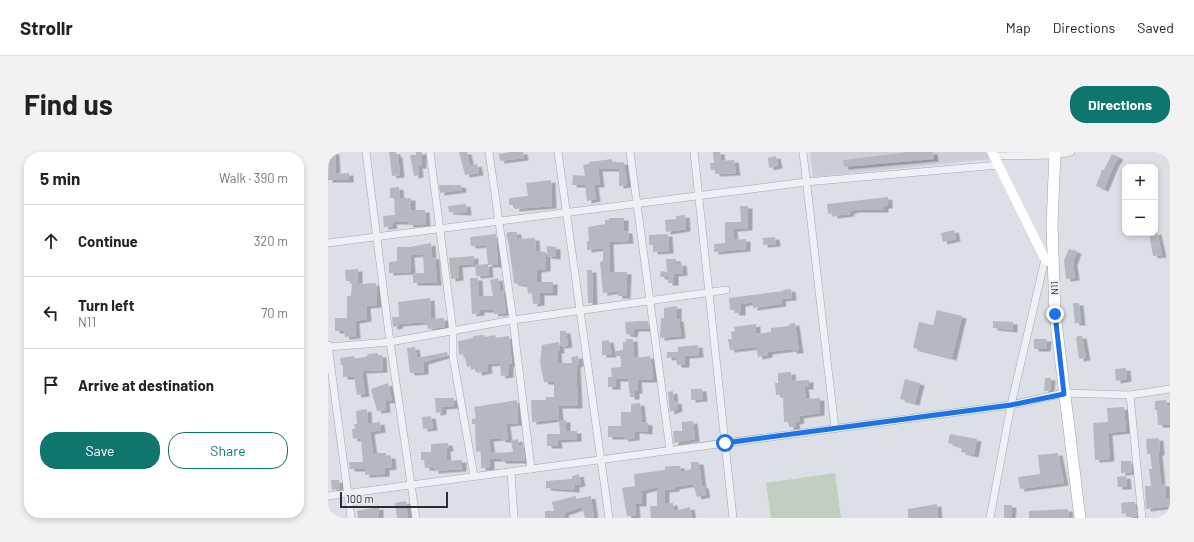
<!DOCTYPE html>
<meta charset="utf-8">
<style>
body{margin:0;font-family:Barlow,sans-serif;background:#f2f2f2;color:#222}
.controls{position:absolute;right:12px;top:12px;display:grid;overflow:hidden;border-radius:8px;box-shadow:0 2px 6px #0003}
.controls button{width:36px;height:36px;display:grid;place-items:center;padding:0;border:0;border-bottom:1px solid #e0e0e0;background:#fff;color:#222;font:20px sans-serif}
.scale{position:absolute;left:12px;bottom:10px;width:108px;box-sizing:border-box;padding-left:4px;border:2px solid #282c3b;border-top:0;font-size:11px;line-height:14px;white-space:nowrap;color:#282c3b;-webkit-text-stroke:3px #eceef4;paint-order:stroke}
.stop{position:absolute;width:12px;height:12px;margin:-9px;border:3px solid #1a73e8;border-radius:50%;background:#fff}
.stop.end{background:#1a73e8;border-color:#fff;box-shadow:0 1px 4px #0008}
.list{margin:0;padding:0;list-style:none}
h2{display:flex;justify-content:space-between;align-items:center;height:52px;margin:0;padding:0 16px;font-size:17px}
h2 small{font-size:13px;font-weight:400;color:#767676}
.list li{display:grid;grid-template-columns:26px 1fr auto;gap:12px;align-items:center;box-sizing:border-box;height:72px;padding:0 16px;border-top:1px solid #e0e0e0}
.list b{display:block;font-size:15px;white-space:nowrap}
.list p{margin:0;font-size:13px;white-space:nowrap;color:#767676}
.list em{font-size:13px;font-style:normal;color:#767676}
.actions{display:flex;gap:8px;padding:12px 16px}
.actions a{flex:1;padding:9px 0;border:1px solid #0f766e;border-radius:16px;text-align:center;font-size:14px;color:#0f766e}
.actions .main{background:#0f766e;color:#fff}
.icon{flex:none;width:22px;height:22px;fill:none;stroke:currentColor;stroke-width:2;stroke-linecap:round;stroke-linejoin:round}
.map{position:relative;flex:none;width:842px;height:366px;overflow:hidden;border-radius:16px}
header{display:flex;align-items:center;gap:24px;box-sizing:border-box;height:56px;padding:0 20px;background:#fff;border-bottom:1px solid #e0e0e0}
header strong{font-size:19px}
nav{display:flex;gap:22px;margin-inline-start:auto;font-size:14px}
.intro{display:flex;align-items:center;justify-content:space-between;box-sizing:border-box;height:96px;padding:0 24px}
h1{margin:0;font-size:28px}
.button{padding:10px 18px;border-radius:16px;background:#0f766e;color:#fff;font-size:14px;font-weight:700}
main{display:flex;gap:24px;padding:0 24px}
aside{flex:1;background:#fff;border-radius:16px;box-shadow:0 2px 6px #0003}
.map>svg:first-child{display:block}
.built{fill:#cbced7}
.green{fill:#c0cfbf}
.building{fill:#b5b8c2;filter:url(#shadow)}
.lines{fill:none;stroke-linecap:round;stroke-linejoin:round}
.street-casing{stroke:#a3a6af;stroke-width:8}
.primary-casing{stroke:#9da2b0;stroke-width:12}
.street{stroke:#eff0f4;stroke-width:7}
.secondary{stroke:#fff;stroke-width:9}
.primary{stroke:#fff;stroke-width:11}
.route{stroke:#1a73e8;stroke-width:5}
.labels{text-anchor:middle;stroke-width:4;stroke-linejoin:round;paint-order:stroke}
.street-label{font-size:10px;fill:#282c3b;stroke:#eceef4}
</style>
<header>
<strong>Strollr</strong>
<nav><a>Map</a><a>Directions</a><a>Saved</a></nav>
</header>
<div class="intro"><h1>Find us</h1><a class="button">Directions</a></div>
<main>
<aside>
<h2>5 min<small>Walk · 390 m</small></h2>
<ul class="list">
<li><svg class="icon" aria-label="ahead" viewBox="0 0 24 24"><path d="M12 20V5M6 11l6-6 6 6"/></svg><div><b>Continue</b></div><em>320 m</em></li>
<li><svg class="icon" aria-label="left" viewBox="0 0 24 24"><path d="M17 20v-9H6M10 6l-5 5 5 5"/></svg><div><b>Turn left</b><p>N11</p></div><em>70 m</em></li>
<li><svg class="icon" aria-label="arrive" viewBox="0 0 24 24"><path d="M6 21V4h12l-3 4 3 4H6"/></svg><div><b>Arrive at destination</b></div></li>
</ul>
<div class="actions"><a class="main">Save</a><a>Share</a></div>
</aside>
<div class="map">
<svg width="842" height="366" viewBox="0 0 842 366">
<defs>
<filter id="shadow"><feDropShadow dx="4.5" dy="2.5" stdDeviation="0" flood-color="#0004"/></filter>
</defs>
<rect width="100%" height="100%" fill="#dddfe6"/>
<path class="built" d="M482 0H658L662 7 485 25Z"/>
<path class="green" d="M507 321 513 366H443L438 331Z"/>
<g class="building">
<path d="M1 0H7L8 22 21 21V28H0Z"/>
<path d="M61 0H68V3H70L72 23 64 24Z"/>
<path d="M88 0H94V14H90L91 23 86 24 82 3H88Z"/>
<path d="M131 0H139L142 14 149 12 151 21 137 23Z"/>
<path d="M182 0H195L196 6 172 9 171 2Z"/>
<path d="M385 0H392L393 9 406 8 408 21 387 22V18H383L382 11H386Z"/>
<path d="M581 0H605L606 7 516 15 515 8Z"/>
<path d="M784 2 791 5 786 13 776 37 768 34 774 18H776Z"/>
<path d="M448 4 450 14 441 16 440 6Z"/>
<path d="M284 7V11L296 10 299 33 291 34V17H270L272 33H266L268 47 259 49 257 33H244L245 23 257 24 255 13 261 12V10Z"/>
<path d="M223 28 224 54 187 57V53H181V46L200 44 198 31Z"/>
<path d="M111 33H133L134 38 112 41Z"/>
<path d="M71 35 72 46H83V58H97L98 72 81 73 80 70H64L65 74 56 75 55 64 67 63 66 46H62V36Z"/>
<path d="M560 45V54H556V58H526L521 60 522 62 505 64V61L500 62 499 52Z"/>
<path d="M138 52 139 61 121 60 120 54Z"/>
<path d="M412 54H420V76L405 77 406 88 418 87V97L386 100V92L397 91V70H413Z"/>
<path d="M357 63 358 77 338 80 337 68 348 67V64Z"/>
<path d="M281 66H296V79H300L301 89 281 90 282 120H299L298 144H290V139L275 141 272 110 275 109V96L259 98V89H261L260 75 277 72V68H281Z"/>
<path d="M626 78 628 87 615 90 613 81Z"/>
<path d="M180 80H189V87L207 86 208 99 218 100V117L209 118V130H225V141H212V151L205 152 204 141 200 142 199 133 186 131 181 93 178 82Z"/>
<path d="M829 80 834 103 825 104 821 82Z"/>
<path d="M168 82 170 113H160L158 93 143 94 142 85Z"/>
<path d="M340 82 341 99 325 100V93H321V83Z"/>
<path d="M447 85 448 92 435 93V86Z"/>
<path d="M103 91 104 105H107L109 131H85V121H96L95 102 82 103 83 120 61 121V110L69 109V95H82Z"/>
<path d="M219 94 228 95V105L219 104Z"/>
<path d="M741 97 749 99 745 111 747 126 738 127 736 108Z"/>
<path d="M146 104V112L130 113 131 126 123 127 121 106Z"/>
<path d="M338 107H348V112L354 111 355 121 346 122V131H340V125H332L333 119 339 120Z"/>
<path d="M160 112 161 123 148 124 147 113Z"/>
<path d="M30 117V132L48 131 49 153 38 154 39 167 27 169 28 184 17 185 16 179H7V166H19V144H23L24 129H18L17 118Z"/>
<path d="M259 118H264L265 151H260Z"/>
<path d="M142 126H150L151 144H165L162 128 170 126 172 138H175L178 161 166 162 165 158H152V161L144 162Z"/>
<path d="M463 137 464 146 453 147 454 152 425 156V150L413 152V161H407L406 158H402L401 146 455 139V138Z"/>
<path d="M102 146 103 167 116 166 117 175 100 177 99 172 95 170 70 172 71 174 65 175 64 165H71L70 150Z"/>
<path d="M745 151H751L753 171H747Z"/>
<path d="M349 154V167H351L353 184 332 186 333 166H336V156Z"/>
<path d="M609 158 634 164 624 206 585 196 591 170 605 173Z"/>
<path d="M312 169H320L321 177H306L305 183 298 182 297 170Z"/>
<path d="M665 169 685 170V178L665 176Z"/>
<path d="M467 171 471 199H464V197L440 200V203L430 205 428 195 402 198 400 187H404L403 180 407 179 406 175 428 172V182L443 180V176L461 174V172Z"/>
<path d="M232 179H238L240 193 232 194Z"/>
<path d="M156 183 157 185 167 183 168 186 181 184 184 212H181V223L173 224 172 211 159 212 160 219 149 221V217H143V214L139 215 136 202 131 203 130 189 145 186V184Z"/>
<path d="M751 184H754L758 206 751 207 748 185Z"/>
<path d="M298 187H305L306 206 322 204 325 219V228H309L310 239H307V245H302L300 227H288V235H280V225H284L283 216 293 215V204H288V199L295 198V190H298Z"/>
<path d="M706 187H719L718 197H706Z"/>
<path d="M281 188 284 203H274V189Z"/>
<path d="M231 190 232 199H229L230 211H244L243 205 250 204 251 212 248 213 250 254H230L231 267 204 270 203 248H218V245H226V230H216L212 211 214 193Z"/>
<path d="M370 193 371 203 357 204V213H349L348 205 339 206V200H350V195Z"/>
<path d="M87 195 89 206 119 200 120 203 96 210V220L82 221 79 196Z"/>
<path d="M50 201V203H54L55 218 34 219 37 242 29 243 26 225H15V213H13L12 206 26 204 27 207 40 204 39 202Z"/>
<path d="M798 216 799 227 788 229 787 217Z"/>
<path d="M463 220 464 229 481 228V235H476L478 247 492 246V261L471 264 472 269 467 270 468 275H461V270H456L455 245 454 243H448L447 231H450V221Z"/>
<path d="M717 226H723L722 239H716Z"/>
<path d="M577 227 592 231 587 251 572 247Z"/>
<path d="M60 231 64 249H57L58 258 49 259 43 237Z"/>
<path d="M363 237H374L375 247 363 248Z"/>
<path d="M345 239 346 250 349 249 350 257 342 260 340 240Z"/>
<path d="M107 246H126V254L114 255V260L108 261Z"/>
<path d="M189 248 190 271 178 272 180 288H173V286L161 287 163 301 185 300 183 289 190 287 191 293H195L197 309H173V307H162V316H153V299L148 300 147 272H144V267L148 266 146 255Z"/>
<path d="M838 248 839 254 842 253V273H830L829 258H827V249Z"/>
<path d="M312 251 314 270 320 271V280L307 279V286L296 287V285H280V274H293V260H303V252Z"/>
<path d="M796 255 798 279 780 281 782 307 767 308 765 271 780 270 779 256Z"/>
<path d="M39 257 40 272 52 270 53 278 42 280 45 301H58V304H63L64 315 57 316V322L37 323V317H22L21 310H35L33 286 25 287 24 277H27L26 272H29L28 259Z"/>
<path d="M103 264 105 276 95 277 94 265Z"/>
<path d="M231 268H238V279H249V287L229 288 230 294H219V282H232Z"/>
<path d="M365 269 367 287 346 291 345 279H354V270Z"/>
<path d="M622 282 649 287 646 303 633 300 634 295 620 291Z"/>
<path d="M831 286 832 301H830L833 332H837L838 346 842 347V354L818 357 817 334H823L821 317H824L822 302H819L818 287Z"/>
<path d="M120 291 121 297H118L119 309 134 308V317L106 319V316H97L96 308H93V300H103V292Z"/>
<path d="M730 301 736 331 692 337 690 325 712 322 710 303Z"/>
<path d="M793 309H803L804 320 793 321Z"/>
<path d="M363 310H371L374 334H376L378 343 369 345 365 332 347 335V337L337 338V352L345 351 346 359 362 355 364 366H323L322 354H329V335L314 339V352H307L308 364H299L294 336 307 334 306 322 337 318V315L344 314H352L353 320 363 317Z"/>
<path d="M251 322 253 332 247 333V338L218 336V329L244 327V324Z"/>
<path d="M798 324 799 335H790L789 325Z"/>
<path d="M3 328H11L12 337 4 338Z"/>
<path d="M248 344V347L263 344 266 366H257L254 355 236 361 237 366H217V359H226L224 350Z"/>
<path d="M78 349 80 366H69L67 351Z"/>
<path d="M802 350H807L809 365H800V361L794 362 793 351Z"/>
<path d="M609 352 610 366H580V357Z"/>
<path d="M676 353H684L683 366H676Z"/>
<path d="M51 355V366H30L29 359Z"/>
<path d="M740 357 741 366H701V359Z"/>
</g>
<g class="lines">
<defs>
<g id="street">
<path d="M38 0 62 190 88 366"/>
<path d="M102 0 125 180V205L146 324"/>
<path d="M161 0 185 168 203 317"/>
<path d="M230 0 281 366"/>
<path d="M302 0 342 298"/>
<path d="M366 0 405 366"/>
<path d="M475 0 507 277"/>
<path d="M666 4 727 3 743 0"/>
<path d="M0 91 478 30 671 13"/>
<path d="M0 193 23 366"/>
<path d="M0 195 62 190 185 168 398 138"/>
<path d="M802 243 814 366"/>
<path d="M183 320 186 366"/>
<path d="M0 344 683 253 736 241 802 243 842 237"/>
<path d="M662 366 683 253 717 107"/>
</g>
<path id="primary" d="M727 0 724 73 727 162 752 366"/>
</defs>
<use href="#street" class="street-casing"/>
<use href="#primary" class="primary-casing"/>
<use href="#street" class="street"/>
<path class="secondary" d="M664 0 717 107 725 112"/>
<use href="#primary" class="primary"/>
</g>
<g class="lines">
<path class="route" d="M397 291 683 253 736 242 727 162"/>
</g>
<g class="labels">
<g class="street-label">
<text transform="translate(726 136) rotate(-92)" y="4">N11</text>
</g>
</g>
</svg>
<div class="controls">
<button>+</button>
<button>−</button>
</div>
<div class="scale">100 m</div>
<div class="stop" style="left:397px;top:291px"></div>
<div class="stop end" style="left:727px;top:162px"></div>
</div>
</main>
